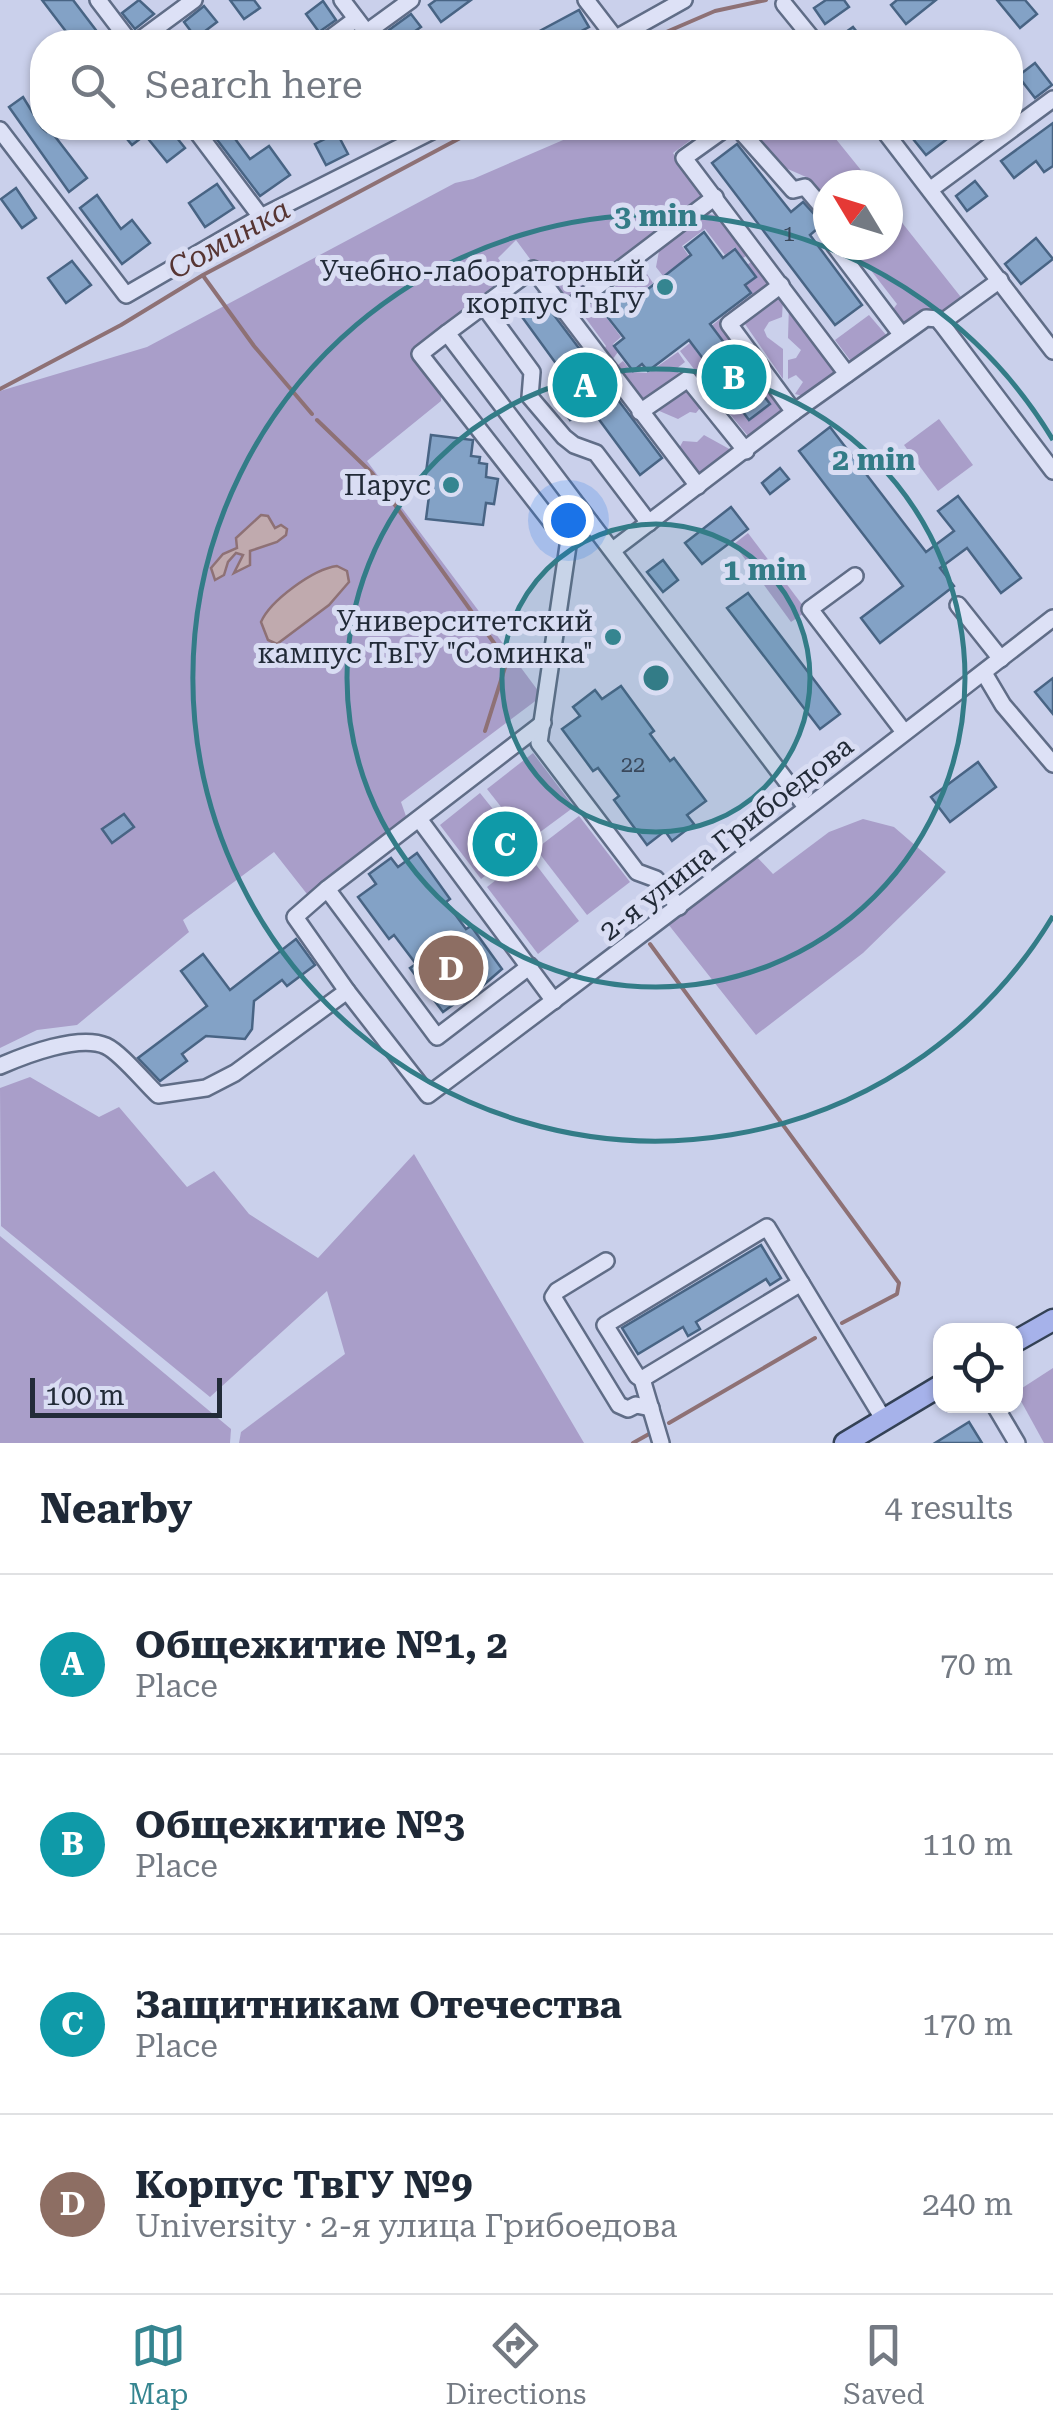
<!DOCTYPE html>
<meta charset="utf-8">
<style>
body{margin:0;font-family:"Roboto Serif",serif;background:#f2f2f3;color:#1f2937}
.controls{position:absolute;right:30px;bottom:30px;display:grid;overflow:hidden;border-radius:20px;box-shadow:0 2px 8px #0004}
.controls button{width:90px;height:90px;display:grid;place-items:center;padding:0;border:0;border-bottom:2px solid #e0e1e3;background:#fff;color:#1f2937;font:50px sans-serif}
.compass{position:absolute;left:813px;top:170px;width:90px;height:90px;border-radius:50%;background:#fff;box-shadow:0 2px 8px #0004;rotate:308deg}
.scale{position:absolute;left:30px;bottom:25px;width:192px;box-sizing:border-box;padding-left:10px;border:5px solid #222b38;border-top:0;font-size:28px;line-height:35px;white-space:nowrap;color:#222b38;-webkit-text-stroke:8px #d9ddf3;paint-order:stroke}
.you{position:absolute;left:568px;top:520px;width:35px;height:35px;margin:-25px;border:8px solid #fff;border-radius:50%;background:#1a73e8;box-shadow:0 0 0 15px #1a73e833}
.badge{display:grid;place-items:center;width:65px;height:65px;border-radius:50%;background:#358590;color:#fff;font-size:32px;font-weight:700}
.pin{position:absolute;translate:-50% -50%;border:5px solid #fff;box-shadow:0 2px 10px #0006}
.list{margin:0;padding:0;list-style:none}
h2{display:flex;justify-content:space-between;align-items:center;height:130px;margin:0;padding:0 40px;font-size:42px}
h2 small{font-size:32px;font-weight:400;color:#747a83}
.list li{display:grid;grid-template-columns:65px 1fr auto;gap:30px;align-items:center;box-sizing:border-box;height:180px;padding:0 40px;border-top:2px solid #e0e1e3}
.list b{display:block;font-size:38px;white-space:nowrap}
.list p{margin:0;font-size:32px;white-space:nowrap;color:#747a83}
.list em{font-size:32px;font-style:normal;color:#747a83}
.icon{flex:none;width:55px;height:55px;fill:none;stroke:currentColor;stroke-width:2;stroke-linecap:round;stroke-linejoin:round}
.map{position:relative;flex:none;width:1053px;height:1443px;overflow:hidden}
.search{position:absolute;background:#fff;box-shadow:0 2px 8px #0004;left:30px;right:30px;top:30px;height:110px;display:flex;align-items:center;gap:25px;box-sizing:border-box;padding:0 35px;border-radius:40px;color:#747a83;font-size:38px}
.sheet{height:850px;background:#fff}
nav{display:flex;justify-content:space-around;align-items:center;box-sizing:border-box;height:140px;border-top:2px solid #e0e1e3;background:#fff;font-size:28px;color:#747a83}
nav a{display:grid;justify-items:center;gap:5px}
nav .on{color:#358590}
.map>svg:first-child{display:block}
.green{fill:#a99ec9}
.water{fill:#c0aaae;stroke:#8e7175;stroke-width:2.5}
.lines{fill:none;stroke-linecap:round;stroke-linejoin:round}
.stream{stroke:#8e7175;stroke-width:4}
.building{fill:#83a2c6;stroke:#486484;stroke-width:2.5}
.minor-casing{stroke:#606d87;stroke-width:20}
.major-casing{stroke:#334155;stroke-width:25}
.minor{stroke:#dde1f6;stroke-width:15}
.major{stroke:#a6b2ea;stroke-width:20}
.ring{fill:none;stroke:#337c87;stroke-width:5}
.poi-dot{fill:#358590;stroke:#d9ddf3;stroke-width:4}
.labels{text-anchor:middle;stroke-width:10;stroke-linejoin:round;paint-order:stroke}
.number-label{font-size:22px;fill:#3a495c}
.poi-label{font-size:28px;fill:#222b38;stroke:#d9ddf3;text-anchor:end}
.street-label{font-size:28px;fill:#222b38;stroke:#d9ddf3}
.water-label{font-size:30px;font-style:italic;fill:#573533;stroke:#d9ddf3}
.centre{fill:#337c87;stroke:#d9ddf3;stroke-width:5}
.ring-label{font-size:30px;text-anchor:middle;font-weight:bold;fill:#337c87;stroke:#d9ddf3;stroke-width:10;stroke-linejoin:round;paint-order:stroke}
</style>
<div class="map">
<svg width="1053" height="1443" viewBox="0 0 1053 1443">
<rect width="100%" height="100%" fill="#cad0eb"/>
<g class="green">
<path d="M591 128H707L673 153 701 193 700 200 566 300 559 298 516 240 498 258 510 275 411 351 441 391V401L367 461 542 696 401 802 407 819 307 894 274 852 183 920 189 932 77 1025 37 1030 0 1048V391L147 347 455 183 473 179Z"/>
<path d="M745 128H827L873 185H828V205L806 177 772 162Z"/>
<path d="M888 205 964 301 941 317 899 324 891 312 897 304 866 264 860 267 849 257 858 245H888Z"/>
<path d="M708 214 715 215 746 256 743 258 735 247 725 255 705 229 682 246 689 256 663 276 656 267 659 251Z"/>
<path d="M751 262 770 287 725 321 722 317 752 294 746 285 756 277 747 265Z"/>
<path d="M647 274 653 283 629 301 622 293 600 309 621 337 613 344 618 352 609 364 601 355 606 346 582 313 583 310 631 275Z"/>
<path d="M776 298 783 300 782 317 769 322 764 330 767 337 783 349V379L745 324 748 318Z"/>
<path d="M789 305 833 368V373L803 396 795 394 803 382 796 375 788 379V360L796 358 801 350 788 338Z"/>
<path d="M869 315 887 336 850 360 835 340Z"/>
<path d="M720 319 750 358 742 364 717 333 695 350 718 380 708 387 680 351Z"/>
<path d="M678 352 685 362 676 369 681 376 648 400H641L613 369 623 361 632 372 648 373Z"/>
<path d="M755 365 784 407 783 412 748 436 715 396 724 389 749 421 771 404 747 371Z"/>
<path d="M688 387 704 403 696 413 690 412 678 419 657 410Z"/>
<path d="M939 419 973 465 938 491 904 445Z"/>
<path d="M704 435 733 451 702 477 695 475 677 452 683 441 697 442Z"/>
<path d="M748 533 807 611 791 622 734 544Z"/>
<path d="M533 753 574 807 528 841 487 789Z"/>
<path d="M480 793 508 828 497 841 499 852 507 859 481 879 440 825Z"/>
<path d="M579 816 630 882 587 915 536 849Z"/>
<path d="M863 819 894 827 946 872 863 953 756 1035 668 924 757 857 773 874 829 832Z"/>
<path d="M524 858 534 862 579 921 538 954 487 887Z"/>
<path d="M30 1077 99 1117 119 1107 187 1187 214 1171 249 1214 318 1258 414 1154 584 1443H239L241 1432 345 1354 327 1291 210 1397 1 1226 0 1088Z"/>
<path d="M0 1236 231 1429 230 1443H0Z"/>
<path d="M1053 1368V1443H1044L1016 1392Z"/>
</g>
<g class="water">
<path d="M261 515 268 516 275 528 281 525 287 529 286 535 277 542 250 551V565L234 573 243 555 236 553 228 562 224 575 215 580 211 568 223 554 237 548 236 538Z"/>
<path d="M337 566 347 571 349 582 329 605 277 644 268 640 261 622C270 601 313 569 337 566Z"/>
</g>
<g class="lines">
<g class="stream">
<path d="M643 42 715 11 766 0"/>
<path d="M204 277 254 346 312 414"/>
<path d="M0 389 121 325 203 275 479 128"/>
<path d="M317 420 372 473 507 661 485 731"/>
<path d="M650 944 899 1283 897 1294 842 1323"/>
<path d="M669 1423 815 1338"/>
<path d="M633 1443 649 1434"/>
</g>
</g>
<g class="building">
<path d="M42 0H73L105 42H74Z"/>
<path d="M139 0 154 14 135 29 122 13Z"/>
<path d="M230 0H254L260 8 244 19Z"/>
<path d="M436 0H471L441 22 429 5Z"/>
<path d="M826 0H844L849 7 825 24 814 8Z"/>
<path d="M897 0H936L906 24 891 5Z"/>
<path d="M997 0H1025L1037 14 1020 28Z"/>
<path d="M323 1 336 20 319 32 306 14Z"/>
<path d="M204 6 217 22 196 38 184 22Z"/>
<path d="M579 10 589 27 560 42H519Z"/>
<path d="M411 14 421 27 399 42 389 30Z"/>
<path d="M853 27 865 42H832Z"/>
<path d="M1035 63 1052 85 1035 98 1018 76Z"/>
<path d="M23 97 42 128 47 132 50 130 87 178 69 192 9 107Z"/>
<path d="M1053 123V166L1044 172 1036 161 1014 178 1001 161Z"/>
<path d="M118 128H169L185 148 167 162 145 135 132 145Z"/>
<path d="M220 128H227L250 159 269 146 290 175 260 196 212 133Z"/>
<path d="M917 128H938L947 139 926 155 909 134Z"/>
<path d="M337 133 348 154 326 165 315 144Z"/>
<path d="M737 144 791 212 803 202 823 224 810 235 862 305 835 325 712 163Z"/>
<path d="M975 181 987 196 967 211 956 196Z"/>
<path d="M217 184 234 208 205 227 189 203Z"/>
<path d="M16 188 36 218 22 228 1 199Z"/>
<path d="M97 195 121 229 132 220 150 243 122 264 80 208Z"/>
<path d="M704 232 723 258 735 249 756 277 745 285 751 293 710 324 770 404 749 420 689 340 648 371 642 364 633 371 614 346 624 338 602 310 622 294 629 304 691 255 685 247Z"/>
<path d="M1036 238 1053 259 1021 284 1005 264Z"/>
<path d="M72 261 91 285 66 303 48 278Z"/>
<path d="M538 294 662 458 640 475 589 406 570 420 551 393 568 380 517 310Z"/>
<path d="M830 427 926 552 954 531 938 511 958 496 1021 578 1001 593 967 548 940 568 954 586 880 643 861 618 903 586 799 451Z"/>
<path d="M431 435 473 440 471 456 480 457 479 463 487 464 486 477 498 479 494 504 486 503 483 525 426 519 429 496 423 495Z"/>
<path d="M780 468 789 479 770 494 762 483Z"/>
<path d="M731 507 748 529 702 564 685 543Z"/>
<path d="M663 560 678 580 663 592 647 572Z"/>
<path d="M748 593 840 714 820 729 727 608Z"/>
<path d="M1053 678V714L1035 692Z"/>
<path d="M621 686 654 731 650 734 670 761 674 758 706 801 687 815 694 824 672 841 665 831 647 845 614 800 619 796 598 768 593 771 562 729 580 716 573 707 595 690 602 699Z"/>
<path d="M978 762 996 787 950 822 931 797Z"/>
<path d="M124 814 134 827 112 843 102 829Z"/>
<path d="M417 853 450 899 446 902 466 929 471 926 502 969 464 1002 461 999 443 1012 410 968 416 964 394 935 389 939 358 897 376 884 369 874 391 858 398 867Z"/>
<path d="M296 939 315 965 287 986 282 980 254 1001 252 1029 245 1039 206 1036 182 1054 187 1061 160 1081 138 1058 207 1006 181 971 203 954 230 990Z"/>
<path d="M761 1245 781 1278 770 1285 766 1279 696 1322 700 1329 688 1336 683 1327 638 1354 622 1328Z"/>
<path d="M969 1422 982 1443H935Z"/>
</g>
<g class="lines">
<defs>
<g id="minor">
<path d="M98 0 130 42"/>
<path d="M342 0 374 42"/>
<path d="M586 0 616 39"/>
<path d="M784 4 815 42"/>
<path d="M367 32 411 0"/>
<path d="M137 42 194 0"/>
<path d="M325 42 356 19"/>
<path d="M609 42 684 0"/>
<path d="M194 128 261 217"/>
<path d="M726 128 684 158 847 374"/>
<path d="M738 128 793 190 805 187 828 214"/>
<path d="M882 128 1053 351"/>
<path d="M0 130 126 295 261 217 438 128"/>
<path d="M931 189 1053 99"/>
<path d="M834 245 901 334"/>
<path d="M781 285 729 324 794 412"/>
<path d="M483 305 532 372 530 397 564 437 574 445 596 453 649 523"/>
<path d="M565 311 715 197"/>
<path d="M941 323 1000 280"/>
<path d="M447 333 420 354 556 528 569 539 590 522"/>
<path d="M640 412 688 379 746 451"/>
<path d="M698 486 533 269 447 333 806 807"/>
<path d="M569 539 539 743 637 872 656 879 679 907"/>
<path d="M613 550 794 412 926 318 938 319 1053 471"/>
<path d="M855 576 810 609 904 732"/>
<path d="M958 605 1001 659"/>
<path d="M984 673 1003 705 1053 764"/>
<path d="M419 819 554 1001"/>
<path d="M327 889 295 917 347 991"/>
<path d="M530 966 437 1037 327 889 543 723"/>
<path d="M0 1066C25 1055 79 1034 106 1046 121 1053 145 1083 158 1095L206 1088 235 1073 347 991 428 1095C638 938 846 779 1053 618"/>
<path d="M606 1261 557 1291 553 1297 619 1405 628 1409 636 1405 651 1408"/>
<path d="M642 1379 637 1376 605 1325 767 1227 801 1283"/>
<path d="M995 1406 1017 1443"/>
<path d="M661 1443 642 1379 801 1283 884 1420"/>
</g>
<g id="major">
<path d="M1016 1341 1053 1320"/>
<path d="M845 1443 940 1386"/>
</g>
</defs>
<use href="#minor" class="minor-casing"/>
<use href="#major" class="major-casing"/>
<use href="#minor" class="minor"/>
<use href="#major" class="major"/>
</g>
<circle cx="656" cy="678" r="154" fill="#337c87" fill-opacity=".12"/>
<g class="ring">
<circle cx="656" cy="678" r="154"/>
<circle cx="656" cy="678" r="309"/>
<path d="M1053 916A463 463 0 1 1 1053 440"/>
</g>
<g class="poi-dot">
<circle cx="665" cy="287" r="10"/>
<circle cx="451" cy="485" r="10"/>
<circle cx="613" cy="637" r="10"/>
</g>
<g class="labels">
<g class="number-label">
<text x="789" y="241">1</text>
<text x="633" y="772">22</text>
</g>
<g class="poi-label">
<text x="645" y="281">Учебно-лабораторный<tspan x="645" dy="32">корпус ТвГУ</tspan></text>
<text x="431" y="495">Парус</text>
<text x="593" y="631">Университетский<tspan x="593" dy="32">кампус ТвГУ "Соминка"</tspan></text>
</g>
<g class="street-label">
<text transform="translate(726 838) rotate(-38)" y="10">2-я улица Грибоедова</text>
</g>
<g class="water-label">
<text transform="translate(229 239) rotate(-29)" y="10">Соминка</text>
</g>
</g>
<circle cx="656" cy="678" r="15" class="centre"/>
<g class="ring-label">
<text x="656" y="226">3 min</text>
<text x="874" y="470">2 min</text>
<text x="765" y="580">1 min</text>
</g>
</svg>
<div class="controls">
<button><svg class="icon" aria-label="locate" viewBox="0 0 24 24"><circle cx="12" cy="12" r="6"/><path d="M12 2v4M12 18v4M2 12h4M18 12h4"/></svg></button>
</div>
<svg class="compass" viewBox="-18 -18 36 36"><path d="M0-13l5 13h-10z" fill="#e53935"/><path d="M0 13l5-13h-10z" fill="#747a83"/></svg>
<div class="scale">100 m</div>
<div class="you"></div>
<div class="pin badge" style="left:585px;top:385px;background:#0f9aa8">A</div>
<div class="pin badge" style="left:734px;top:377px;background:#0f9aa8">B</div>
<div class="pin badge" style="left:505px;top:844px;background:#0f9aa8">C</div>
<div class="pin badge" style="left:451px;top:968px;background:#8d6e63">D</div>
<div class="search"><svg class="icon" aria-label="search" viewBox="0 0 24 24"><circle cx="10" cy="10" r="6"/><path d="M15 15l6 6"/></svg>Search here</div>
</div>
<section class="sheet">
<h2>Nearby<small>4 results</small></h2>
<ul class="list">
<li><span class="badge" style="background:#0f9aa8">A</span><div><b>Общежитие №1, 2</b><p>Place</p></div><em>70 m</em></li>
<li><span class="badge" style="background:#0f9aa8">B</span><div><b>Общежитие №3</b><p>Place</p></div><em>110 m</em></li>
<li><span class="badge" style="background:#0f9aa8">C</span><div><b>Защитникам Отечества</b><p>Place</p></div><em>170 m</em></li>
<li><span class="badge" style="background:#8d6e63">D</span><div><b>Корпус ТвГУ №9</b><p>University · 2-я улица Грибоедова</p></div><em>240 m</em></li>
</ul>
</section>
<nav>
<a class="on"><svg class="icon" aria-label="map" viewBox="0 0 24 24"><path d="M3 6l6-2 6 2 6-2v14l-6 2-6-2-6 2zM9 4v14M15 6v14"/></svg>Map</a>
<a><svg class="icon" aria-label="directions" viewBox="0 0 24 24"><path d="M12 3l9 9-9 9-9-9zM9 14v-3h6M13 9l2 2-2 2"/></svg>Directions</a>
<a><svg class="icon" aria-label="saved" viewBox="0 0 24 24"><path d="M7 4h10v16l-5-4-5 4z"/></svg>Saved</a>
</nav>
